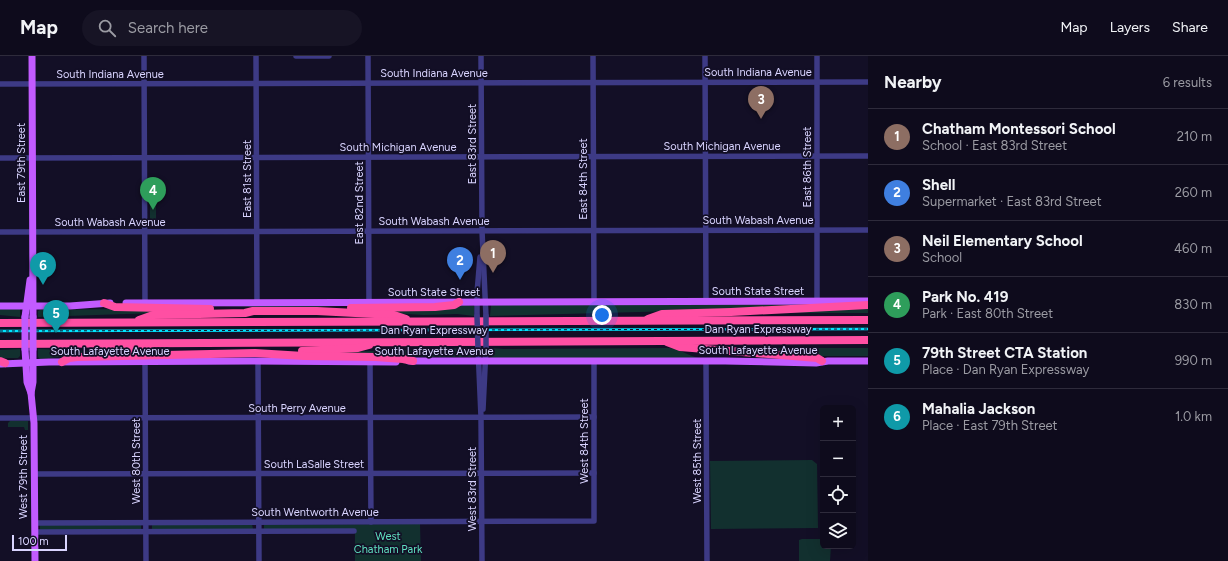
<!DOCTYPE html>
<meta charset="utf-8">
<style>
body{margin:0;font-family:Figtree,sans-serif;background:#171425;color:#f1f3f6}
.controls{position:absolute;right:12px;bottom:12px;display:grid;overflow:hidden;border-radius:6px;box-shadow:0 4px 16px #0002}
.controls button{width:36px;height:36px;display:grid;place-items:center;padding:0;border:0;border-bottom:1px solid #2e2b3b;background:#0e0b1c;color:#f1f3f6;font:20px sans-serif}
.scale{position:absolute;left:12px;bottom:10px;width:55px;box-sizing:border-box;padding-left:4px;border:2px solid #d9d4ff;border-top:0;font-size:11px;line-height:14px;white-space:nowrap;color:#d9d4ff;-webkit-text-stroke:3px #130f26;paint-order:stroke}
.you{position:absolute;left:602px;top:259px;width:14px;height:14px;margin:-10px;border:3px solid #fff;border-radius:50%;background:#1a73e8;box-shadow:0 0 0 6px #1a73e833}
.badge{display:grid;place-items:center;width:26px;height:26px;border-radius:50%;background:#7c3aed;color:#fff;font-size:13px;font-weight:700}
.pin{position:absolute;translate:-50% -33px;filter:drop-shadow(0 1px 2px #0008)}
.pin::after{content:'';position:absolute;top:21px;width:14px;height:12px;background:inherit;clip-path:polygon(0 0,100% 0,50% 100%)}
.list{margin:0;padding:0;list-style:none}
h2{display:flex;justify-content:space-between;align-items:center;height:52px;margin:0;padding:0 16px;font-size:17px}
h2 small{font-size:13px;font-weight:400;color:#9b9ba3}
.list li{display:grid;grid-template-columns:26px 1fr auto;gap:12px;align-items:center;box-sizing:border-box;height:56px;padding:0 16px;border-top:1px solid #2e2b3b}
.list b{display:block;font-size:15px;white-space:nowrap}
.list p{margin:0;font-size:13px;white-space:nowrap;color:#9b9ba3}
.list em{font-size:13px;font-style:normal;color:#9b9ba3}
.icon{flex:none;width:22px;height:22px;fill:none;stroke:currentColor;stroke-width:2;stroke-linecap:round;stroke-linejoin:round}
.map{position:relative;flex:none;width:868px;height:505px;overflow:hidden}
header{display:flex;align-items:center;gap:24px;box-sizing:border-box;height:56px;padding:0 20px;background:#0e0b1c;border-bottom:1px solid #2e2b3b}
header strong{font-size:19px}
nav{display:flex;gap:22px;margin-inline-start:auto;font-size:14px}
.search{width:280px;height:36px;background:#171425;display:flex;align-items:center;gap:10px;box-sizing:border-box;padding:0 14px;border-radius:22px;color:#9b9ba3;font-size:15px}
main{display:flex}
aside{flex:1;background:#0e0b1c}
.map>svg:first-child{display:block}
.green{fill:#12302f}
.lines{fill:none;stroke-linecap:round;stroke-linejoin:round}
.minor{stroke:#3d3a85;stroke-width:5.5}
.major{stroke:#c25bff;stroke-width:7}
.highway{stroke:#ff4fa3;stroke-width:8}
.rail-casing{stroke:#00e5ff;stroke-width:2.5}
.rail{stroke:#130f26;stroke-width:1;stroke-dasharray:3;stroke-linecap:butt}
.minor-bridge{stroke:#3d3a85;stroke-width:5.5}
.major-bridge{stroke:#c25bff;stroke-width:7}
.labels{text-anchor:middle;stroke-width:3.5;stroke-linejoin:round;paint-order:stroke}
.street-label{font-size:11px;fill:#d9d4ff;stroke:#130f26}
.park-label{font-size:11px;fill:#5fe0c0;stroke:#130f26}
</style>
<header>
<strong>Map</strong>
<div class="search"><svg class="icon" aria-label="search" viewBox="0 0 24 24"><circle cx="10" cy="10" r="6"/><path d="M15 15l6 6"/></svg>Search here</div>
<nav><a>Map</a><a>Layers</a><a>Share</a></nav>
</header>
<main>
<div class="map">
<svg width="868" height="505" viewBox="0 0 868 505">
<rect width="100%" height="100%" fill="#130f26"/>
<g class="green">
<rect x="150" y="141" width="6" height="26"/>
<path d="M831 248 715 254 490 260 491 249Z"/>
<path d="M464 249 474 250V260L457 258 424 259 355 255 451 252Z"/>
<path d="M221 250H342L296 252Z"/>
<path d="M868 251V257H772Z"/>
<path d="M20 252V261L0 259V253Z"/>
<path d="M117 253 143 254 156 257 38 261V255L40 254Z"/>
<path d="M474 292 473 301C415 302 358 298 300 297Z"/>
<path d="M490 292 504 293 670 292C681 293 688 300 699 302H492L490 301Z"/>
<path d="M731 292H868V300H814Z"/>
<path d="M20 293V300L18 302H0V294Z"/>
<path d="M38 293 155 297 78 299 40 303 38 301Z"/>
<path d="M10 365H28V374H25L24 371H8V367Z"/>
<path d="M812 404 817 408 818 472 711 473 710 405Z"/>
<path d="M141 468V474H40V469Z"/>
<path d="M252 468 253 473 152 474V469Z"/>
<path d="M420 468 421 505H355V473H264V469Z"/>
<path d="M802 483H823V490H831L830 505H799V484Z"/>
</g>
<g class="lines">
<g class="minor">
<path d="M144 0 145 247"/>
<path d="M256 0 257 247"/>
<path d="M296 0H329"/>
<path d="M368 0 369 247"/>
<path d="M481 0 482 175 486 260"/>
<path d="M593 0 594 246"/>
<path d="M705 0 706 246"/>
<path d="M817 0V246"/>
<path d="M0 28 868 26"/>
<path d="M0 102 868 100"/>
<path d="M0 176 868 174"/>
<path d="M477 260V237L480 201"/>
<path d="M478 292 481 361 482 505"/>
<path d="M258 305 259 505"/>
<path d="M706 305 707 505"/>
<path d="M145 306 146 505"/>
<path d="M370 306 371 466"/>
<path d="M483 353 486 292"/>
<path d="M0 362 594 361"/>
<path d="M34 418 594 417"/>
<path d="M35 467 594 465V305"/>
<path d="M35 476 354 475"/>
</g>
<g class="major">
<path d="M32 0 33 261"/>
<path d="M126 247 868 245"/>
<path d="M0 250H70L110 247"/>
<path d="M25 261 30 224"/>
<path d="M25 293 27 326 31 337"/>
<path d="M33 293V326L31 337 34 367 35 505"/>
<path d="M409 305H725L816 307 828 305H868"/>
<path d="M1 308 49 306 252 305 396 306"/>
</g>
<g class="highway">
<path d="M104 247 115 251 210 253"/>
<path d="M351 252 435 251 454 249 459 246"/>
<path d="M648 263 662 258 731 256 868 249"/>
<path d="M139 264 153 259 245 257 253 255H317L394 259 406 263"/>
<path d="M0 267 868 264"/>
<path d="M667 286 680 291 817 302 822 305"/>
<path d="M0 288 868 284"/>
<path d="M99 290 112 293 151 295"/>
<path d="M302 295 358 292 369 289"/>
<path d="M0 305 5 307"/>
<path d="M62 306 69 302 77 301 255 297 304 300 376 301 403 303 413 305"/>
</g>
<defs>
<path id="rail" d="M0 275 868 273"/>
</defs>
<use href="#rail" class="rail-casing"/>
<use href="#rail" class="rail"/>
<g class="minor-bridge">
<path d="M477 260 478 292"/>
<path d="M486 260V292"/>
</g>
<g class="major-bridge">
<path d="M25 261V293"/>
<path d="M33 261V293"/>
</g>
</g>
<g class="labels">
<g class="street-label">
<text x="758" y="20">South Indiana Avenue</text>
<text x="434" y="21">South Indiana Avenue</text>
<text x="110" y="22">South Indiana Avenue</text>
<text transform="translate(472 88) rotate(-90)" y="4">East 83rd Street</text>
<text x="722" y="94">South Michigan Avenue</text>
<text x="398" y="95">South Michigan Avenue</text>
<text transform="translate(21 107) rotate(-90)" y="4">East 79th Street</text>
<text transform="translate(807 111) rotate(-90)" y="4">East 86th Street</text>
<text transform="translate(247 123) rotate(-90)" y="4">East 81st Street</text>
<text transform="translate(583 123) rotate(-90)" y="4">East 84th Street</text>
<text transform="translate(359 147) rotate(-90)" y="4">East 82nd Street</text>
<text x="758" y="168">South Wabash Avenue</text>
<text x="434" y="169">South Wabash Avenue</text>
<text x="110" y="170">South Wabash Avenue</text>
<text x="758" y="239">South State Street</text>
<text x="434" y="240">South State Street</text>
<text x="758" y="277">Dan Ryan Expressway</text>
<text x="434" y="278">Dan Ryan Expressway</text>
<text x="758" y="298">South Lafayette Avenue</text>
<text x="110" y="299">South Lafayette Avenue</text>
<text x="434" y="299">South Lafayette Avenue</text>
<text x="297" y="356">South Perry Avenue</text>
<text transform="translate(584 385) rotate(-90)" y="4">West 84th Street</text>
<text transform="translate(136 405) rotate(-90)" y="4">West 80th Street</text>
<text transform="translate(697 405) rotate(-90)" y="4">West 85th Street</text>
<text x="314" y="412">South LaSalle Street</text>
<text transform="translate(23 421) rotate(-90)" y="4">West 79th Street</text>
<text transform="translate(472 433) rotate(-90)" y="4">West 83rd Street</text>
<text x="315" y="460">South Wentworth Avenue</text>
</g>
<g class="park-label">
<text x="388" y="484">West<tspan x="388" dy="13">Chatham Park</tspan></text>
</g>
</g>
</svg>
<div class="controls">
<button>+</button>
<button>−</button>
<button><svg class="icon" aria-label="locate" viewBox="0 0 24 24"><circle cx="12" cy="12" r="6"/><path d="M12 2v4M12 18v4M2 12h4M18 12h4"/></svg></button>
<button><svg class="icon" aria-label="layers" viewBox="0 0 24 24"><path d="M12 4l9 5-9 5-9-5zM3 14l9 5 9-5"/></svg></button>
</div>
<div class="scale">100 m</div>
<div class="you"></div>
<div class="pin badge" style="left:493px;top:217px;background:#8d6e63">1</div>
<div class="pin badge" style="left:460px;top:224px;background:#3f7fe0">2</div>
<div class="pin badge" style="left:761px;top:63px;background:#8d6e63">3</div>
<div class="pin badge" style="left:153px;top:154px;background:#2e9e5b">4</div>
<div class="pin badge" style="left:56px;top:277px;background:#0f9aa8">5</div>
<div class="pin badge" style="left:43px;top:229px;background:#0f9aa8">6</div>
</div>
<aside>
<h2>Nearby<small>6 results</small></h2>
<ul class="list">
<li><span class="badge" style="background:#8d6e63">1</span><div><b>Chatham Montessori School</b><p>School · East 83rd Street</p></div><em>210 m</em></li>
<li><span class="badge" style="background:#3f7fe0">2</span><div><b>Shell</b><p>Supermarket · East 83rd Street</p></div><em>260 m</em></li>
<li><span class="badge" style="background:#8d6e63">3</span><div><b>Neil Elementary School</b><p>School</p></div><em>460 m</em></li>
<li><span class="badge" style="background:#2e9e5b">4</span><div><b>Park No. 419</b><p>Park · East 80th Street</p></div><em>830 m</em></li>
<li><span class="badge" style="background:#0f9aa8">5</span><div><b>79th Street CTA Station</b><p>Place · Dan Ryan Expressway</p></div><em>990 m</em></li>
<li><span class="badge" style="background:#0f9aa8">6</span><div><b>Mahalia Jackson</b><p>Place · East 79th Street</p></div><em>1.0 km</em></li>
</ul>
</aside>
</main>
